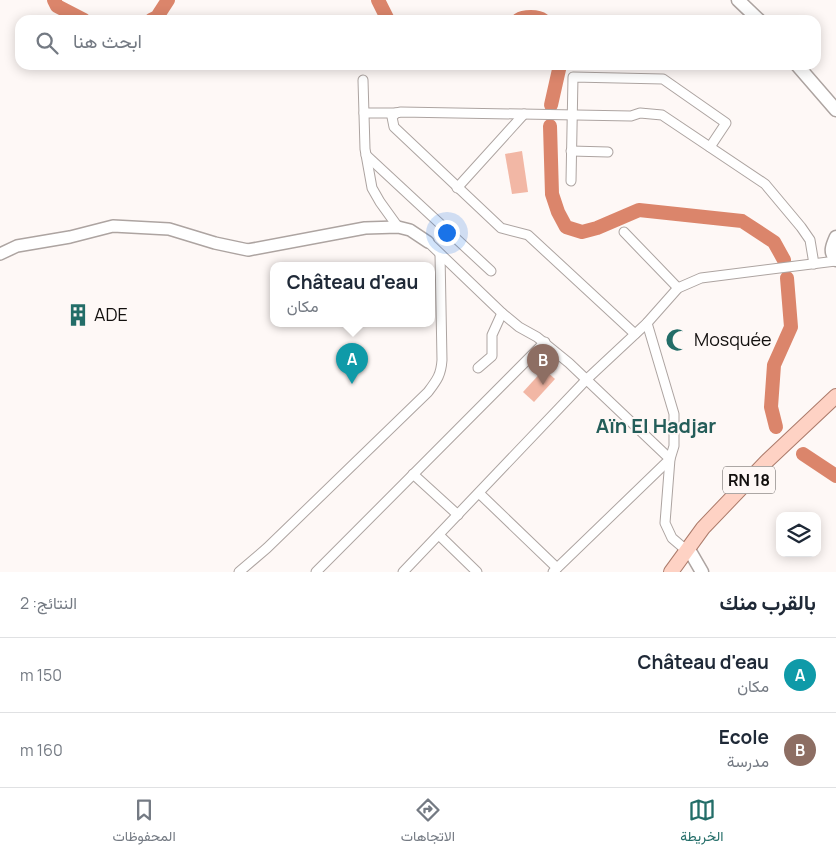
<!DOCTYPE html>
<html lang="ar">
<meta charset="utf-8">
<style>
body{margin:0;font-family:Manrope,Vazirmatn,sans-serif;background:#f6f6f7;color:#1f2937;direction:rtl}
.controls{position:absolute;right:15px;bottom:15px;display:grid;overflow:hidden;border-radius:10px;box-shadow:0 2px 12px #0003}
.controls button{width:45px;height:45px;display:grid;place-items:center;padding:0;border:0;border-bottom:1px solid #e0e1e3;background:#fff;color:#1f2937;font:25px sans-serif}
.you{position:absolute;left:446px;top:232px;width:18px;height:18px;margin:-12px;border:4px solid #fff;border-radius:50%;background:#1a73e8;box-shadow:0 0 0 8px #1a73e833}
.badge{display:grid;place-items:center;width:32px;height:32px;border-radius:50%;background:#236d68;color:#fff;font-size:16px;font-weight:700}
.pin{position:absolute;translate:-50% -41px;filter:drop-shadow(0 1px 2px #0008)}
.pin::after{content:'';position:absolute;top:26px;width:18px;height:15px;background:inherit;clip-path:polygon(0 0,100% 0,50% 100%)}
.popup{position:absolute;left:270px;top:262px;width:165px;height:65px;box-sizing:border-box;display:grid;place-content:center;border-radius:10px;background:#fff;filter:drop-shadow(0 1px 4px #0005);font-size:16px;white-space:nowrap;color:#747a83}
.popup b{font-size:19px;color:#1f2937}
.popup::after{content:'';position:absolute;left:50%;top:100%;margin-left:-10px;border:10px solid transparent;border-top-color:#fff}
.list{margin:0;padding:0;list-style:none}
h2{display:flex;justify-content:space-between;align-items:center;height:65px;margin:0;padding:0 20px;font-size:21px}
h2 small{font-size:16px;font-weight:400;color:#747a83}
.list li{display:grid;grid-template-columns:32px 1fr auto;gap:15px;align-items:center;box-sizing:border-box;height:75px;padding:0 20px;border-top:1px solid #e0e1e3}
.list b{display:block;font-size:19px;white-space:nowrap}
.list p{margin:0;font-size:16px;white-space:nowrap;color:#747a83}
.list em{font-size:16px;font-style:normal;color:#747a83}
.icon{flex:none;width:28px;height:28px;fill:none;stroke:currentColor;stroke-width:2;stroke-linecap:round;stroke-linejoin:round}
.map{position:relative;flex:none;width:836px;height:572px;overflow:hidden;direction:ltr}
.search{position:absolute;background:#fff;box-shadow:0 2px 12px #0003;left:15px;right:15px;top:15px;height:55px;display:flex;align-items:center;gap:12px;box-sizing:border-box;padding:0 18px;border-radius:15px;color:#747a83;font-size:19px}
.sheet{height:215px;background:#fff}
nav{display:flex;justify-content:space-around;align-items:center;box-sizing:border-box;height:70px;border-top:1px solid #e0e1e3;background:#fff;font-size:14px;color:#747a83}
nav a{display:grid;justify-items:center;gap:2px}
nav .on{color:#236d68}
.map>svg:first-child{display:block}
.green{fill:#f2b7a5}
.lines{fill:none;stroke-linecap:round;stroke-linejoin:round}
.river{stroke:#db856b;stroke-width:14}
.minor-casing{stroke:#ada4a1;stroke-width:11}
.tertiary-casing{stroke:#ada4a1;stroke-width:14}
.secondary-casing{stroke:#ada4a1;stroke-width:15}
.primary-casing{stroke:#ac7b6b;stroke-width:16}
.minor{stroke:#fff;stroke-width:9}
.tertiary{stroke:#fff;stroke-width:11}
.secondary{stroke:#fff;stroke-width:12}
.primary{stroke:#fed2c4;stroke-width:14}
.labels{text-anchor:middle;stroke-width:4;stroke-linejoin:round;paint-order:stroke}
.shield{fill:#fef8f6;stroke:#5a5654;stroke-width:1}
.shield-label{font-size:16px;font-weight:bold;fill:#13100f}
.poi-label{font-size:18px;fill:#13100f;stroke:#fef8f6;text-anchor:start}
.quarter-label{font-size:20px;font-weight:bold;fill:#245d59;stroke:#fef8f6}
</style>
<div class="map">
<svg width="836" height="572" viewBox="0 0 836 572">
<rect width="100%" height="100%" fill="#fef8f6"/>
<g class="green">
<path d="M522 151 528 192 512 194 505 154Z"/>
<path d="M544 369 555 379 534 402 523 392Z"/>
</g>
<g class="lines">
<g class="river">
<path d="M54 0 57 6 84 20"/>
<path d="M378 0 388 20"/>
<path d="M151 20 157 17 168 0"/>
<path d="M518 20C524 16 538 16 543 20"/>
<path d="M551 105 560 65"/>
<path d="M550 126 552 194 558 212 566 227 582 232 597 228 639 210 742 221 774 242 784 260"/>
<path d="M776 427 771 407 774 365 791 327 787 278"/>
<path d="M803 454 836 476"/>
</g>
<defs>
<g id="minor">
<path d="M363 80 365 149 372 188 380 202 398 227"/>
<path d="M364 113H396"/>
<path d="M571 151 608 152"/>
<path d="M366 155 491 271"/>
<path d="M571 181 573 77 663 79 726 123 710 147"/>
<path d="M457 188 524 114"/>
<path d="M624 232 678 288"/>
<path d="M428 242 502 313 519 327 537 337 569 363 670 459 553 572"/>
<path d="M647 323 674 414V446L670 459 665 523 672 538 686 550"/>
<path d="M635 334 528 235 501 228 394 127 392 117 396 113 401 112 631 116 640 113 662 115 765 184 801 227 810 240 814 264"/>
<path d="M478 368 492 356V335L502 313"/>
<path d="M413 474 458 515"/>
<path d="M479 493 557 568"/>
<path d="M439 535 477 572"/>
<path d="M239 572 267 548 428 392C437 380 441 375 442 360L440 254"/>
<path d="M316 572 545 342"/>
<path d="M403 572 587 379 647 323 678 288 701 278 836 261"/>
</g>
<path id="tertiary" d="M0 254 17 246 70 237 113 226 169 229 215 243 248 250 365 228 398 227 410 230 428 242"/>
<g id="secondary">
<path d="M738 0 759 20"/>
<path d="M797 65 836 110"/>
<path d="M836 237C832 246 829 252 836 260"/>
<path d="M686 550 691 553 702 572"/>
</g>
<path id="primary" d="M671 572 703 528 767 461 836 396"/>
</defs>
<use href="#minor" class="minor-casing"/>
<use href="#tertiary" class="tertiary-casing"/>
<use href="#secondary" class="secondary-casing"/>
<use href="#primary" class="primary-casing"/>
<use href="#minor" class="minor"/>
<use href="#tertiary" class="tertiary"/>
<use href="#secondary" class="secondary"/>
<use href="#primary" class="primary"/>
</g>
<defs>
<symbol id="building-bare" viewBox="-9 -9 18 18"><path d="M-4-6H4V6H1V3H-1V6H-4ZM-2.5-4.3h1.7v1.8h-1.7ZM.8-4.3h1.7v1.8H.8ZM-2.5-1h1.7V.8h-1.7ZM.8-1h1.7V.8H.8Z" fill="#236d68" stroke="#fef8f6" stroke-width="2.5" paint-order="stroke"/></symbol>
<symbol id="mosque-bare" viewBox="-9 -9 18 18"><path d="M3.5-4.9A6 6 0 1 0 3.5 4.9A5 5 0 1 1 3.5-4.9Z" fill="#236d68" stroke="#fef8f6" stroke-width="2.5" paint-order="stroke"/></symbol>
</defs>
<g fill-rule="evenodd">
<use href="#building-bare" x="62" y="299" width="32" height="32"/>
<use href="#mosque-bare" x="661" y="324" width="32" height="32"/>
</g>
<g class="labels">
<rect class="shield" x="723" y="466.5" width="52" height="27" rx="4"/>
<g class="shield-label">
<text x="749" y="486">RN 18</text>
</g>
<g class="poi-label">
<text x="94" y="321">ADE</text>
<text x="694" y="346">Mosquée</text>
</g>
<g class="quarter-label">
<text x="656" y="433">Aïn El Hadjar</text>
</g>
</g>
</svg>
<div class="controls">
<button><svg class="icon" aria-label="layers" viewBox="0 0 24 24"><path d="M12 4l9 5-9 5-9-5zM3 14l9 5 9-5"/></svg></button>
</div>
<div class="you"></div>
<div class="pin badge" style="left:352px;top:384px;background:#0f9aa8">A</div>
<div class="popup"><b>Château d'eau</b>مكان</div>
<div class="pin badge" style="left:543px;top:385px;background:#8d6e63">B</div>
<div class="search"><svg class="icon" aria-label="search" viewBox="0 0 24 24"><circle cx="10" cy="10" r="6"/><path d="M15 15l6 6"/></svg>ابحث هنا</div>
</div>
<section class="sheet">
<h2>بالقرب منك<small>النتائج: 2</small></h2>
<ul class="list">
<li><span class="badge" style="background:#0f9aa8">A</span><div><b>Château d'eau</b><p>مكان</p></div><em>150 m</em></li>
<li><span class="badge" style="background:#8d6e63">B</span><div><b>Ecole</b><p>مدرسة</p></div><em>160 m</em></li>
</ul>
</section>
<nav>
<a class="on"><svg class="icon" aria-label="map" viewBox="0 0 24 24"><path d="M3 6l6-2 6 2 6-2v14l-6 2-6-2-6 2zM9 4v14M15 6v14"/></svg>الخريطة</a>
<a><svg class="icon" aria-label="directions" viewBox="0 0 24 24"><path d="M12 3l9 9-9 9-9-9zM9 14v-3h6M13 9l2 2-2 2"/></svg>الاتجاهات</a>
<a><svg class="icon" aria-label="saved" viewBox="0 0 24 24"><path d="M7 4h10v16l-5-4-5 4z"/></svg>المحفوظات</a>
</nav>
